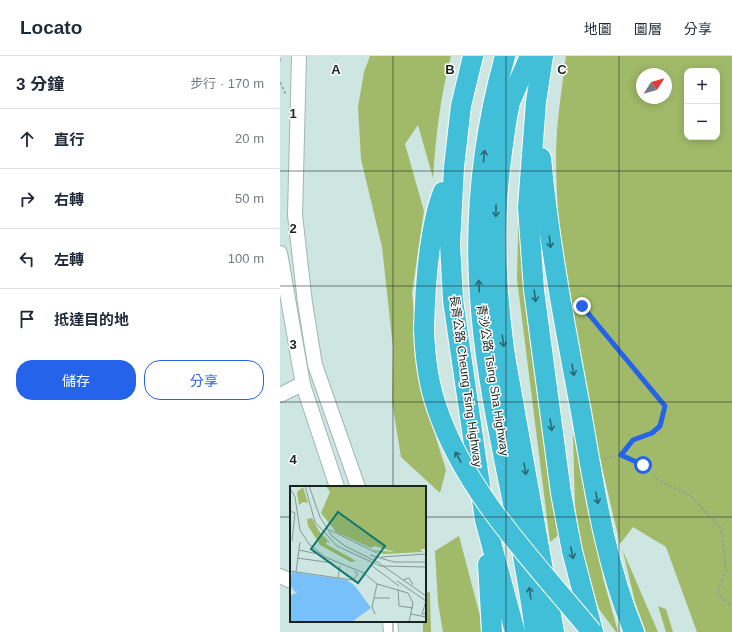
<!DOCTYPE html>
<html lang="zh-TW">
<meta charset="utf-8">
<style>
body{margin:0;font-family:Helvetica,"Noto Sans TC",sans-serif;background:#f6f6f7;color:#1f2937}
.controls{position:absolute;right:12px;top:12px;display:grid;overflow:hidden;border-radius:8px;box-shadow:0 2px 10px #0003}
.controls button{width:36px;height:36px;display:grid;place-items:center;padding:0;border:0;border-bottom:1px solid #e0e1e3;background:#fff;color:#1f2937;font:20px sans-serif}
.compass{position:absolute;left:356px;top:12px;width:36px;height:36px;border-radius:50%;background:#fff;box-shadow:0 2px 10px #0003;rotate:54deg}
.stop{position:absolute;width:12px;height:12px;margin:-9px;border:3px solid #2563eb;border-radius:50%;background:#fff}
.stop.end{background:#2563eb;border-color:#fff;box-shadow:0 1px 4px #0008}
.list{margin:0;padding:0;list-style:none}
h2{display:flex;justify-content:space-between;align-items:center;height:52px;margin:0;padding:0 16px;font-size:17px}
h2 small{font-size:13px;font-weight:400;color:#747a83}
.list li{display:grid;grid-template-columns:26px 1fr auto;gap:12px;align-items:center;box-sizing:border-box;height:60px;padding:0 16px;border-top:1px solid #e0e1e3}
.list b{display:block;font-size:15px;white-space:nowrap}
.list em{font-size:13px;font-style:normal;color:#747a83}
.actions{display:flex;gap:8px;padding:12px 16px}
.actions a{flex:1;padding:9px 0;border:1px solid #2563eb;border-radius:16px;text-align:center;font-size:14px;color:#2563eb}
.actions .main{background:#2563eb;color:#fff}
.icon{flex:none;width:22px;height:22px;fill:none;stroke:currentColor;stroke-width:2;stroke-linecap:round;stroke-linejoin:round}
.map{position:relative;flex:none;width:452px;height:576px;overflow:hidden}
header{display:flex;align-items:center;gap:24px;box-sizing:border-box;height:56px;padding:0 20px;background:#fff;border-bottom:1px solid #e0e1e3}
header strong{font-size:19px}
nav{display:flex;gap:22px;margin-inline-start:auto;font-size:14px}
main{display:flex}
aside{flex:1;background:#fff}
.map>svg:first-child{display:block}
.forest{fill:#a1ba69;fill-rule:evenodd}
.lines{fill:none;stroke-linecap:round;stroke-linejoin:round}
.minor-casing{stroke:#9fb7b3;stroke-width:16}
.highway-casing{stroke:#fff;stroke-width:22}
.path{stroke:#8c9f9b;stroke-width:1.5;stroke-dasharray:3 2;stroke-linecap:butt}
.minor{stroke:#fff;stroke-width:14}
.highway{stroke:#42bfd8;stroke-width:20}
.highway-bridge-casing{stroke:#fff;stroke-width:22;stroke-linecap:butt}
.highway-bridge{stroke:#42bfd8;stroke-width:20}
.oneway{stroke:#2b6973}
.route{stroke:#2563eb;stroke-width:5}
.grid{fill:none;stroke:#192321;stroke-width:1;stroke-opacity:0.55}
.labels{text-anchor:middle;stroke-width:3;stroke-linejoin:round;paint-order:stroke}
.street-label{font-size:12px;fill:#192321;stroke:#fff}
.inset-road{fill:none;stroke:#859894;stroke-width:1}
.view{fill:#0f766e;fill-opacity:0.15;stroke:#0f766e;stroke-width:2}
.inset-edge{fill:none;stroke:#192321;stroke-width:2}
.grid-label{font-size:13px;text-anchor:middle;font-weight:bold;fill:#192321;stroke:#fff;stroke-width:3;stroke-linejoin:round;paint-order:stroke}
</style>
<header>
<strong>Locato</strong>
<nav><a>地圖</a><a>圖層</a><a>分享</a></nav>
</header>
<main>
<aside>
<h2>3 分鐘<small>步行 · 170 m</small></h2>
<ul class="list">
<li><svg class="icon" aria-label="ahead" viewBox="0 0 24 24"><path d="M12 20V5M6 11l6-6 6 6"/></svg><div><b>直行</b></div><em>20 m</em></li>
<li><svg class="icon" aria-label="right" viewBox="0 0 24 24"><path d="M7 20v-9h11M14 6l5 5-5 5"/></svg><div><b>右轉</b></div><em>50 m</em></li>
<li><svg class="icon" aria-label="left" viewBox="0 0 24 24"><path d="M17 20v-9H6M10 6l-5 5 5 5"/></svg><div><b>左轉</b></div><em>100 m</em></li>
<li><svg class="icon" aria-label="arrive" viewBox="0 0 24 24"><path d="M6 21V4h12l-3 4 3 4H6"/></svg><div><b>抵達目的地</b></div></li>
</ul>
<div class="actions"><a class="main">儲存</a><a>分享</a></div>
</aside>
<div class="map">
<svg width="452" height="576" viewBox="0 0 452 576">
<rect width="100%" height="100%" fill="#cde6e1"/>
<g class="forest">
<path d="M90 0H171C160 41 156 80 153 122L138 69 125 88 144 155 132 237 142 337 166 414 160 437 121 401 112 346 113 291 102 191 81 103 78 51 84 16Z"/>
<path d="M286 0H452V576H417L386 491 353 471 340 488C311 363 276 229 276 100 276 67 282 33 286 0ZM407 15H437V81H407ZM362 18H386V42H362Z"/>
<path d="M239 134 246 158 280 478 270 486 237 223Z"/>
<path d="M293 379 300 388 323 522 338 576H336L319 553 305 510 295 450Z"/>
<path d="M179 480 200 560 201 576H163L158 547 155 495Z"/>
<path d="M343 495 378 576H366L355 546Z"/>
<path d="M150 536 151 576H143V565H145V537Z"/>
<path d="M378 550 386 553 393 576H386Z"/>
</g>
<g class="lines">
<defs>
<g id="minor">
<path d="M19 0 15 159 25 247 35 309 78 431"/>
<path d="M0 197 23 329 57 431"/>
<path d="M0 339 16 331 23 329"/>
<path d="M0 520 11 525"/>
<path d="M110 565 111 576"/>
</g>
<g id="highway">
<path d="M193 0 181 50 174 111 170 188 173 244 205 464 235 576"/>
<path d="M225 0C202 83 193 168 201 254 210 363 242 468 255 576"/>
<path d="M250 0 230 46 227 61C223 89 218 119 217 148 214 199 218 249 225 300L274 576"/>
<path d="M263 0 256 46 248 151 254 234 281 437 292 495 313 576"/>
<path d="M261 102C269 188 285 271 301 356 314 430 325 506 354 576"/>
<path d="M144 274C145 233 148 175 163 136"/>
<path d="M208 508 212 576"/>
</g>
</defs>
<use href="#minor" class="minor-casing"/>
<use href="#highway" class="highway-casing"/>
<g class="path">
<path d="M0 5V0"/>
<path d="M0 26 6 39"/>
<path d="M295 244 302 250 385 350 380 370 371 377 353 384 341 399"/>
<path d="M324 403 341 399 363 409 378 424 411 440 441 472 446 514 437 537 452 551"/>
</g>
<use href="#minor" class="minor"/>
<use href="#highway" class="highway"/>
<defs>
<path id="highway-bridge" d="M144 274C145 301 148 327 157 352 185 437 257 509 312 576"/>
</defs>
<use href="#highway-bridge" class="highway-bridge-casing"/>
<use href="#highway-bridge" class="highway-bridge"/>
</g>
<defs><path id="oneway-shaft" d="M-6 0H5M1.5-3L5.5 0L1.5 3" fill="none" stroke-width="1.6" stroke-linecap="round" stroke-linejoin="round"/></defs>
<g class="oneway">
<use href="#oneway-shaft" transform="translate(204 100) rotate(-84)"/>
<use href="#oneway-shaft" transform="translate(216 155) rotate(91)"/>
<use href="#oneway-shaft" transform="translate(270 186) rotate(83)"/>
<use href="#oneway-shaft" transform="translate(199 230) rotate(-93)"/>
<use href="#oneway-shaft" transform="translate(255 240) rotate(82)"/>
<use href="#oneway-shaft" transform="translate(223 285) rotate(82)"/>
<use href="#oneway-shaft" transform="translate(293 314) rotate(80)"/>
<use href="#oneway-shaft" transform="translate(271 369) rotate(82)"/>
<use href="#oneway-shaft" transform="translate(178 401) rotate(-119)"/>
<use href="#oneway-shaft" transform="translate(245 413) rotate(80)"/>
<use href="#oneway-shaft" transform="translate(317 442) rotate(79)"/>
<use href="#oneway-shaft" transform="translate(292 497) rotate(78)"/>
<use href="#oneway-shaft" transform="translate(250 537) rotate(-98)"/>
</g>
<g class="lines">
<path class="route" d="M302 250 385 350 380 370 372 377 353 384 341 399 363 409"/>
</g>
<path class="grid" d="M113 0V431M226 0V576M339 0V576M0 115H452M0 230H452M0 346H452M0 461H11M145 461H452M113 565V576"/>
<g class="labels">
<g class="street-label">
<text transform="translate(213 324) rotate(81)" y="4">青沙公路 Tsing Sha Highway</text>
<text transform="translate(186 325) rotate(82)" y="4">長青公路 Cheung Tsing Highway</text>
</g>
</g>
<g transform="translate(10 430)">
<rect width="136" height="136" fill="#cde6e1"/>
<path d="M36 0H136V63H130L133 66 94 68 82 64 105 66 84 60 81 62 46 46 31 27 40 6ZM13 1 18 17 13 16 9 19 7 6ZM22 32 29 45 40 57 36 56V58L66 75 61 76 30 59 18 40 17 33Z" fill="#a1ba69"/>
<path d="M2 86 57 94 65 100 81 122 63 135 0 136V110L9 105 5 106 0 99Z" fill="#78c0fa"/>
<path class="inset-road" d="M15 0 25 36 47 60 90 80 136 81M19 0 30 31 42 50 55 60 89 77 136 110M0 2 5 11 10 44 19 58 35 71 74 87 87 98 118 107 123 117 119 136M0 25 5 27 2 55M40 44 87 67M9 64 28 68M80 69 104 76H136M91 71 136 68M7 72 43 77M81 79 109 100M0 85 48 92 50 80M6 86 10 56M48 92 63 94 68 88 64 85M113 94 119 92 123 99M107 95 136 115M108 103 109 120 123 122M84 112H100M136 115 132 128H135L136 123M85 128 82 121 87 98M121 128 136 131"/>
<path class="view" d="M48 26 95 60 68 97 21 63Z"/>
<rect width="136" height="136" class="inset-edge"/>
</g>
<g class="grid-label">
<text x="56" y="18">A</text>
<text x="170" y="18">B</text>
<text x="282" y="18">C</text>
<text x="13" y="62">1</text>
<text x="13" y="177">2</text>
<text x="13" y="293">3</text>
<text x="13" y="408">4</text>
</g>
</svg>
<div class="controls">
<button>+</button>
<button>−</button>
</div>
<svg class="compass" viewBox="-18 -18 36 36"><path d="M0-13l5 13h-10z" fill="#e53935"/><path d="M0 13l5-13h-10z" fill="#747a83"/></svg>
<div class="stop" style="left:363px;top:409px"></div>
<div class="stop end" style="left:302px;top:250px"></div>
</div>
</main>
